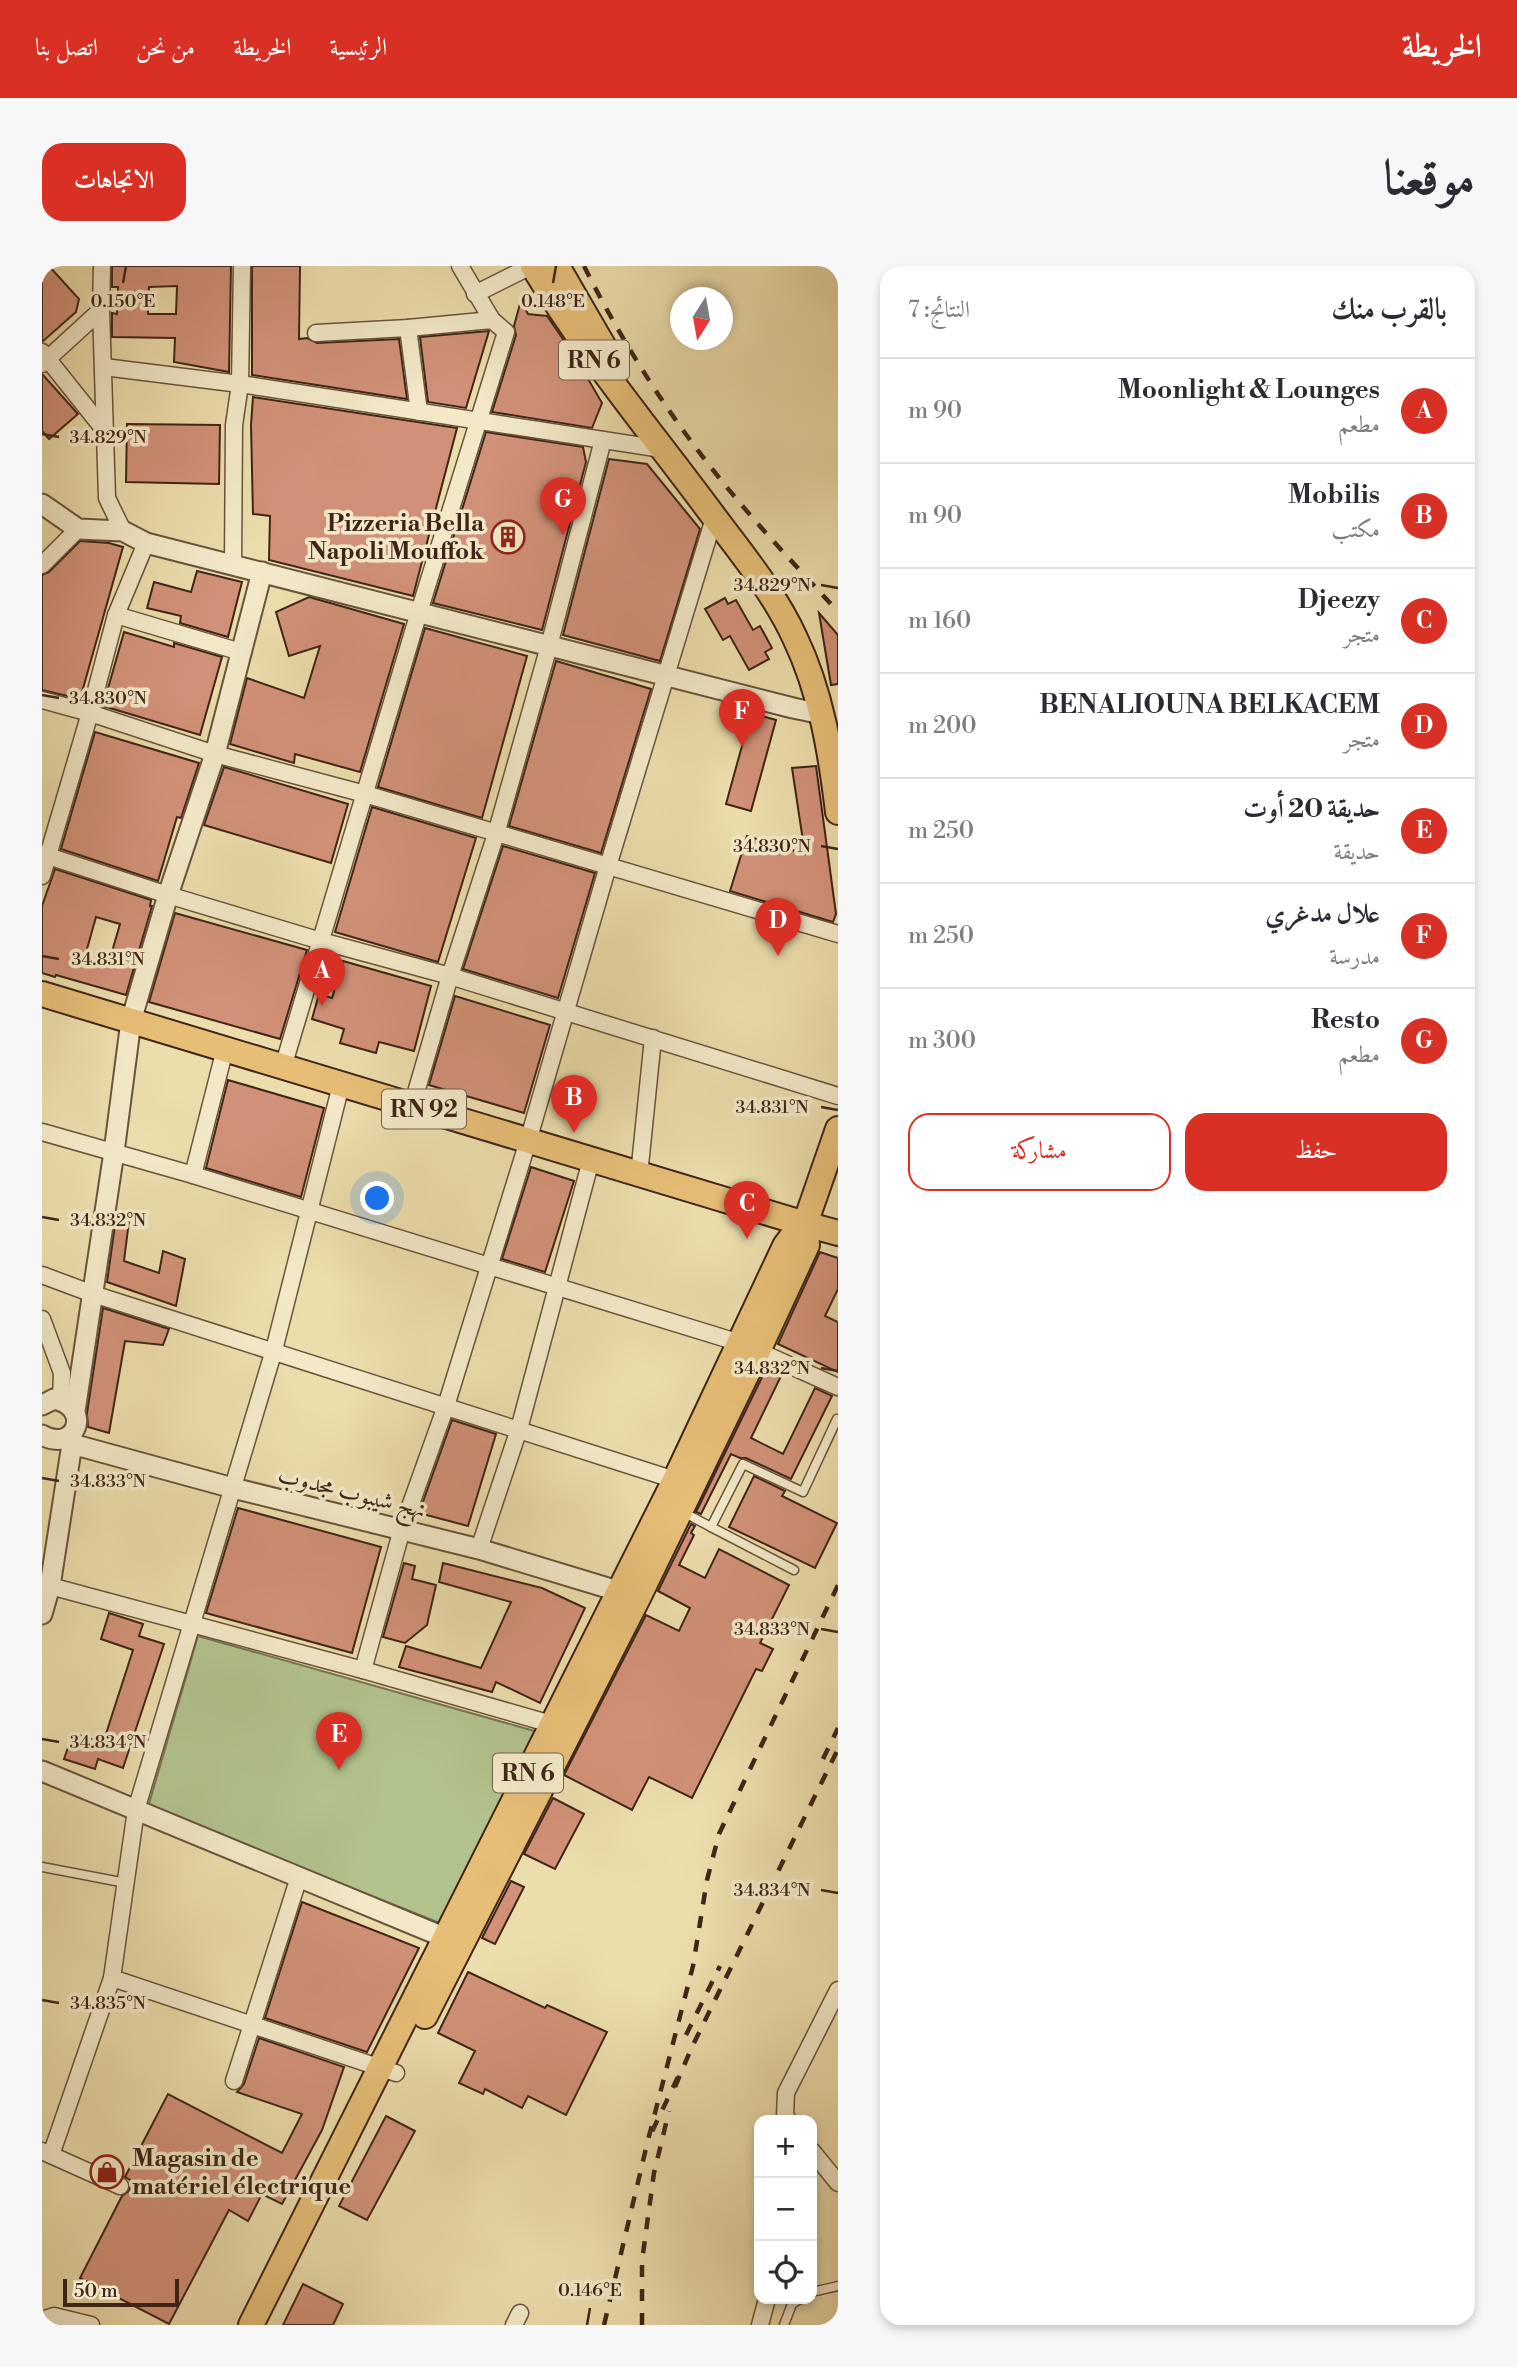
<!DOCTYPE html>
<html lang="ar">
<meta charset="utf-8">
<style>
body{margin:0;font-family:"Libre Bodoni",Amiri,serif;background:#f7f7f7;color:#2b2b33;direction:rtl}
.controls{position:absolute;right:21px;bottom:21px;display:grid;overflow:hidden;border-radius:14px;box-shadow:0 4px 10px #0003}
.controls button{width:63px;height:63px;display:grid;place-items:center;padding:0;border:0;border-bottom:2px solid #e1e1e2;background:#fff;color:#2b2b33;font:35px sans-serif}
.compass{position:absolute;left:628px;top:21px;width:63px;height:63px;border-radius:50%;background:#fff;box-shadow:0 4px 10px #0003;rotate:191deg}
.scale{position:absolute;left:21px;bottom:18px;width:116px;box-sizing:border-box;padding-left:7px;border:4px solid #3f2518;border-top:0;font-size:19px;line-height:24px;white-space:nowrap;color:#3f2518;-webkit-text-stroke:5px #f3e9c9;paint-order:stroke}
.you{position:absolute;left:336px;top:933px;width:24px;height:24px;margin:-18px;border:5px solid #fff;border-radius:50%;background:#1a73e8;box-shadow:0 0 0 10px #1a73e833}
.badge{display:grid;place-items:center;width:46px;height:46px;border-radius:50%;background:#d93025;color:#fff;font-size:23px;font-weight:700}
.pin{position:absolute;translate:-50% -58px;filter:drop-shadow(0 2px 4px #0008)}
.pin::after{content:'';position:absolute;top:37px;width:24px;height:21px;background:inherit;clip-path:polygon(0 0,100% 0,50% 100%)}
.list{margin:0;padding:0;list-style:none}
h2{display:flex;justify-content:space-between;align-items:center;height:91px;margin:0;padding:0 28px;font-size:30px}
h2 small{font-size:23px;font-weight:400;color:#7c7c81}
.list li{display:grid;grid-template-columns:46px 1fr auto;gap:21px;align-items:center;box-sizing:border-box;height:105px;padding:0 28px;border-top:2px solid #e1e1e2}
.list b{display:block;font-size:26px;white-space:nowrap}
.list p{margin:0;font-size:23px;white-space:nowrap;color:#7c7c81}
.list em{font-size:23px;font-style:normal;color:#7c7c81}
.actions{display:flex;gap:14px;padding:21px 28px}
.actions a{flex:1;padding:16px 0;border:2px solid #d93025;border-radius:21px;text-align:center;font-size:24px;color:#d93025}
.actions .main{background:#d93025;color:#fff}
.icon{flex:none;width:38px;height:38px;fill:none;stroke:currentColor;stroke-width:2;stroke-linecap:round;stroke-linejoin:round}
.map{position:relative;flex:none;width:796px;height:2059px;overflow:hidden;direction:ltr;border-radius:21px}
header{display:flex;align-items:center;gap:42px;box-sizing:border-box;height:98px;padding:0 35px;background:#d93025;color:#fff}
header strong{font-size:33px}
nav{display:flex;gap:38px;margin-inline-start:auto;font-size:24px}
.intro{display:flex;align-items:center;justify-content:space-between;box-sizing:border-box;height:168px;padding:0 42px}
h1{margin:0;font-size:49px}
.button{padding:18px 32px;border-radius:21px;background:#d93025;color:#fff;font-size:24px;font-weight:700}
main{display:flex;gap:42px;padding:0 42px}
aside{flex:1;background:#fff;border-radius:21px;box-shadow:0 4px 10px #0003}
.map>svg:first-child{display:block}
.green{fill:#b2c28d;stroke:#787452;stroke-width:2}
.building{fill:#d19178;stroke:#3f2518;stroke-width:2;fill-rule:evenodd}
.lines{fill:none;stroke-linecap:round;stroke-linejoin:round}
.service-casing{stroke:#6a533d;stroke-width:11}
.minor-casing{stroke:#6a533d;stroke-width:19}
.tertiary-casing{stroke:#6a533d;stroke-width:23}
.primary-casing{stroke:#3f2518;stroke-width:28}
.trunk-casing{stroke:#3f2518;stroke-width:28}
.service{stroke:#f3e9c9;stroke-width:8}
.minor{stroke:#f3e9c9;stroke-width:16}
.tertiary{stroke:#f3e9c9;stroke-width:19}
.primary{stroke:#e6be76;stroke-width:24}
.trunk{stroke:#e6be76;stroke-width:24}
.rail{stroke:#3f2518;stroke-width:4.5;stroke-dasharray:12 12;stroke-linecap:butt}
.ticks{fill:none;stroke:#3f2518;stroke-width:2.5}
.labels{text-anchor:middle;stroke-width:7;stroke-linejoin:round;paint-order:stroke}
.shield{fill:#f3e9c9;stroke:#75604d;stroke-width:2}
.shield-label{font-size:23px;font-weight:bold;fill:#3f2518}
.poi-label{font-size:24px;font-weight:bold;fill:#3f2518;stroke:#f3e9c9;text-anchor:end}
.street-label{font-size:24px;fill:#3f2518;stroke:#f3e9c9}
.ticks-label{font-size:18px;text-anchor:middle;fill:#3f2518;stroke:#f3e9c9;stroke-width:7;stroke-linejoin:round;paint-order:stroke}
</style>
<header>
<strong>الخريطة</strong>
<nav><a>الرئيسية</a><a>الخريطة</a><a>من نحن</a><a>اتصل بنا</a></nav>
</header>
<div class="intro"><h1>موقعنا</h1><a class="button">الاتجاهات</a></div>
<main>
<aside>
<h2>بالقرب منك<small>النتائج: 7</small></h2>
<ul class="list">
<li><span class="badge">A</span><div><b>Moonlight &amp; Lounges</b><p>مطعم</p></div><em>90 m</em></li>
<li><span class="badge">B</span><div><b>Mobilis</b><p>مكتب</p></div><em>90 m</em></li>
<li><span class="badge">C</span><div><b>Djeezy</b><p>متجر</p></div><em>160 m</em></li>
<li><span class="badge">D</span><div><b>BENALIOUNA BELKACEM</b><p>متجر</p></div><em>200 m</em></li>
<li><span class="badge">E</span><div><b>حديقة 20 أوت</b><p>حديقة</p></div><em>250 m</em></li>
<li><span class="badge">F</span><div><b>علال مدغري</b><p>مدرسة</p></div><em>250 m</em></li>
<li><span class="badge">G</span><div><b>Resto</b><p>مطعم</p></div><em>300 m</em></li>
</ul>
<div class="actions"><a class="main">حفظ</a><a>مشاركة</a></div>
</aside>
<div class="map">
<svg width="796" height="2059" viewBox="0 0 796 2059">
<rect width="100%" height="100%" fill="#ecddac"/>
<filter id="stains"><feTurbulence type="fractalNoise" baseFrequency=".00286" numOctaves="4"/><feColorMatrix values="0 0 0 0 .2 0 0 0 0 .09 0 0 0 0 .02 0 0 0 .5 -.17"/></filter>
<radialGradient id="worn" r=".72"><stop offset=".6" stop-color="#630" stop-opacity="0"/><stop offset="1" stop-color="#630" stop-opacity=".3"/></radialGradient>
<path class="green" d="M156 1370 496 1466 400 1658 106 1541Z"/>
<g class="building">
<path d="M0 0H7L37 33 34 46 0 76Z"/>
<path d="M70 0H189L187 106 132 96 133 72 70 71V47L75 48 76 21H70ZM135 20 134 48H106L107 21Z"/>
<path d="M210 0H258L257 73 265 72 275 77 357 73 365 133 210 109Z"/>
<path d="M479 34 486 48 505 50 534 92 560 137 550 162 450 146 474 69 472 60Z"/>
<path d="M447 65 424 142 386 136 378 71Z"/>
<path d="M0 108 36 148 7 173 0 165Z"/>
<path d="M211 131 415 162 371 330 227 294 228 250 211 248 209 159Z"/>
<path d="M85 158 178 159 177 218 84 216Z"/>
<path d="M444 166 541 181 544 196 500 364 391 337Z"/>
<path d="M567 193 605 198 658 263 618 395 521 369Z"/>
<path d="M38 275 67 277 81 281 38 433 0 424V309L7 306Z"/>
<path d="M155 305 200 316 186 371 138 357 139 350 105 342 112 316 149 326Z"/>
<path d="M267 331 362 358 318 506 253 488 252 497 188 478 205 412 262 432 278 380 247 390 234 346Z"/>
<path d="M683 332 686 338 694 334 711 364 718 360 730 382 723 386 727 393 707 404 688 370 681 374 663 343Z"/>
<path d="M777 347 796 369V418L789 419Z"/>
<path d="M383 362 485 390 440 552 336 521Z"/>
<path d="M82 366 132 381V377L180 391 158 469 61 440Z"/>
<path d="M514 395 609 423 559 587 467 560Z"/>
<path d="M709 447 734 454 709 545 684 538Z"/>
<path d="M53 466 157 497 139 552 135 551 116 615 19 583Z"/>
<path d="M774 500 794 648 791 656 688 625 705 570 763 588 750 502Z"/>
<path d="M182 501 306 538 289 597 162 559Z"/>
<path d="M330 541 434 572 396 696 293 666Z"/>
<path d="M461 580 553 607 516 732 421 703Z"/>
<path d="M13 603 109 634 108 640H110L84 729 14 709 13 711 0 707V640ZM54 651 78 658 67 696 43 690Z"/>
<path d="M133 647 265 684 238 773 107 736Z"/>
<path d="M301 695 389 720 372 785 337 776 334 787 298 777 302 763 270 753 277 728 290 732Z"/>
<path d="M413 730 508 759 482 847 387 819Z"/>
<path d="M186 814 282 842 259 931 164 902Z"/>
<path d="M489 901 532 915 503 1006 460 993Z"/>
<path d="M74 952 87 955 82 995 117 1007 121 985 143 993 134 1040 65 1016Z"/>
<path d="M778 986 796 992V1023L783 1050 796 1056V1106L736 1078Z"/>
<path d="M61 1042 127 1063 121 1079 83 1075 67 1167 46 1161 45 1147Z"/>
<path d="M725 1101 740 1108 709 1172 741 1188 773 1122 790 1130 749 1213 704 1192H698L689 1188 659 1248 654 1246Z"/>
<path d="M410 1154 454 1168 426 1260 377 1247Z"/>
<path d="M712 1210 743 1225 740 1230 795 1257 773 1302 687 1261Z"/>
<path d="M196 1242 339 1281 310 1387 164 1347Z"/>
<path d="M649 1258 653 1260 649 1267 652 1269 637 1299 663 1312 677 1283 747 1319 718 1377 731 1383 720 1405 714 1403 650 1532 607 1511 590 1544 522 1509 604 1349 637 1365 648 1342 616 1325Z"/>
<path d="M362 1297 373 1300 370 1313 394 1319 385 1359 363 1377 341 1371Z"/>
<path d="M401 1297 500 1322 543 1342 498 1437 454 1416 450 1426 357 1401 364 1380 439 1402 469 1336 397 1316Z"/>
<path d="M67 1347 101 1358 97 1370 122 1378 81 1502 56 1493 53 1503 22 1493 31 1467 61 1477 91 1384 59 1373Z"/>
<path d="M511 1532 542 1548 513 1603 482 1588Z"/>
<path d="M469 1615 482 1621 453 1678 440 1672Z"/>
<path d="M260 1636 377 1682 325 1786 223 1752Z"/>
<path d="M426 1706 503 1742 505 1739 565 1766 524 1849 486 1830 480 1842 443 1823 441 1828 417 1817 433 1785 396 1767Z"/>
<path d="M217 1772 302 1801 280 1864 240 1938 220 1928 206 1955 187 1944 127 2058 38 2012 80 1930 87 1925 88 1914 83 1911 126 1828 240 1887 260 1848 195 1826 202 1818Z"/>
<path d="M344 1850 373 1865 325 1954 297 1940Z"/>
<path d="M261 2018 301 2038 291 2059H241Z"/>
</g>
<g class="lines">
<defs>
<g id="service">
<path d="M641 1246 669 1261"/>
<path d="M752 1304 669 1261 701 1198 761 1226 795 1153"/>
<path d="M0 1601 84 1617"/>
<path d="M770 2026 796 2020"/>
<path d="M742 2059 750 2038 758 2033"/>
</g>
<g id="minor">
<path d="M60 0 59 44 65 232 81 265"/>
<path d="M433 28 489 0"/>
<path d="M366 62 377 146"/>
<path d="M274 67 366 62 450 54"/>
<path d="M0 86 64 166"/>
<path d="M0 98 59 44"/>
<path d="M62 101 198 118 620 183"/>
<path d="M0 299 36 263"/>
<path d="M191 300 192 159 198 118 200 0"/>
<path d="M74 349 199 386"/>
<path d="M0 434 48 447 173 488 323 528 796 668"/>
<path d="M0 588 126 629 279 675 408 710 796 830"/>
<path d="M0 610 48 447 74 349 104 277"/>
<path d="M241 801 377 346 464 66 450 54 418 0"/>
<path d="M370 840 408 710 454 568 507 380 561 174"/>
<path d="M0 866 148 908 698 1077 796 1121"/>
<path d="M151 909 183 783"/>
<path d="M597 909 611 772"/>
<path d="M0 1009 51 1028 633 1214 640 1219"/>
<path d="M0 1053 20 1107 19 1134"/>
<path d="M437 1283 477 1163 549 894"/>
<path d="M8 1320 321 1404 516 1460"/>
<path d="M321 1404 360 1263 404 1140 486 875 566 600 672 252"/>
<path d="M70 1712 354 1807"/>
<path d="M192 1815 257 1611"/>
<path d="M746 1854 743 1849 744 1827 796 1724"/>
<path d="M0 1885 78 1920"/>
<path d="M770 1885 796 1917"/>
<path d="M9 1889 70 1712 94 1544 232 1084 299 819"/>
<path d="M0 2054 12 2050 49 2059"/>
<path d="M472 2059 478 2047"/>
<path d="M718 2059 725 2033"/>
</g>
<g id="tertiary">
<path d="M0 238 36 263 81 265 104 277 751 442 780 448"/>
<path d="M0 1139 12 1133C52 1142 33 1188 0 1169"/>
<path d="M33 1145 72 886 89 755 126 629 173 488 220 306"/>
<path d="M0 1348 8 1320 30 1178 191 1222 437 1283 589 1329"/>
<path d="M0 1505 416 1677"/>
</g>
<g id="primary">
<path d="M0 728 763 958"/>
<path d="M383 1750 596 1332 716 1085 765 979 763 958"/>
<path d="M209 2059 633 1214 743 980 752 968 763 958"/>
</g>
<g id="trunk">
<path d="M491 0C542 85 605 161 664 240 695 282 731 324 753 372 779 426 789 487 796 546"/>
<path d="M515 0 566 88"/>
<path d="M796 863 763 958 796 967"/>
</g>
</defs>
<use href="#service" class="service-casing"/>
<use href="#minor" class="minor-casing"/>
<use href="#tertiary" class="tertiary-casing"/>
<use href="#primary" class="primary-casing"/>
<use href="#trunk" class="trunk-casing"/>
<use href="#service" class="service"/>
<use href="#minor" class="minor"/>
<use href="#tertiary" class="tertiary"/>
<use href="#primary" class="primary"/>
<use href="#trunk" class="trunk"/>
<g class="rail">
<path d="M542 0C583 82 634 161 693 231 726 271 762 308 796 346"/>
<path d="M781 1493 796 1462"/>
<path d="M644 1769 678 1700"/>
<path d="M636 1811 606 1874 651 1700 665 1614 677 1568 796 1319"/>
<path d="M633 1821 649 1783 796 1483"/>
<path d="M562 2059 606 1874"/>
<path d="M600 2059V1995L612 1907 627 1845"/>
</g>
</g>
<path class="ticks" d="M81 17 84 0M511 17 514 0M0 168 17 171M779 319 796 322M0 429 17 432M779 580 796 583M0 690 17 693M779 841 796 844M0 951 17 954M779 1102 796 1105M0 1212 17 1215M779 1363 796 1366M0 1473 17 1476M779 1624 796 1627M0 1734 17 1737M545 2059 548 2042"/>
<defs>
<symbol id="building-ring" viewBox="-11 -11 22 22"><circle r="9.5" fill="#f3e9c9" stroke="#8f2418" stroke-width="1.5"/><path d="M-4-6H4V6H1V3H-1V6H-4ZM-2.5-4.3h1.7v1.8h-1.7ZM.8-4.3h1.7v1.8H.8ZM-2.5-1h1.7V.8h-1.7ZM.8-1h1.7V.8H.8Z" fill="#8f2418"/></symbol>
<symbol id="shop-ring" viewBox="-11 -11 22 22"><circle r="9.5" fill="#f3e9c9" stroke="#8f2418" stroke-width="1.5"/><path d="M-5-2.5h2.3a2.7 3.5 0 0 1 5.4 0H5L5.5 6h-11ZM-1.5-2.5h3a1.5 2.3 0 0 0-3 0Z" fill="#8f2418"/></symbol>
</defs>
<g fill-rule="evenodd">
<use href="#building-ring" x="447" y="252" width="38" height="38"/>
<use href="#shop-ring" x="46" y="1887" width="38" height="38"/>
</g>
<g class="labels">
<g class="shield">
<rect x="517" y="74.5" width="70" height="39" rx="5"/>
<rect x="340" y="823.5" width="84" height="39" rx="5"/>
<rect x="451" y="1487.5" width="70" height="39" rx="5"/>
</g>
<g class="shield-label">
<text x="552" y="102">RN 6</text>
<text x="382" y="851">RN 92</text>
<text x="486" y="1515">RN 6</text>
</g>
<g class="poi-label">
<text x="442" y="265">Pizzeria Bella<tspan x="442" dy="28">Napoli Mouffok</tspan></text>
<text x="90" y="1900" text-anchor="start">Magasin de<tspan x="90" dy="28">matériel électrique</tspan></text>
</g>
<g class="street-label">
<text transform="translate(310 1226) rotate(14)" y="8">نهج شيبوب مجدوب</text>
</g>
</g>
<g class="ticks-label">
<text x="81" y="41">0.150°E</text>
<text x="511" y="41">0.148°E</text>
<text x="66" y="177">34.829°N</text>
<text x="730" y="325">34.829°N</text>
<text x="66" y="438">34.830°N</text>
<text x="730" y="586">34.830°N</text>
<text x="66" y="699">34.831°N</text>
<text x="730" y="847">34.831°N</text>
<text x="66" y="960">34.832°N</text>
<text x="730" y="1108">34.832°N</text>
<text x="66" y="1221">34.833°N</text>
<text x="730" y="1369">34.833°N</text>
<text x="66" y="1482">34.834°N</text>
<text x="730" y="1630">34.834°N</text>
<text x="66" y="1743">34.835°N</text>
<text x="548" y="2030">0.146°E</text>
</g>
<rect width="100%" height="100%" filter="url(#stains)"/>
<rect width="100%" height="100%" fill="url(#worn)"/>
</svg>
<div class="controls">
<button>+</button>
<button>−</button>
<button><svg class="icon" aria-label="locate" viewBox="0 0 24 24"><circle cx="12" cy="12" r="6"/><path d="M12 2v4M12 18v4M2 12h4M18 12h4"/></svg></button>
</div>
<svg class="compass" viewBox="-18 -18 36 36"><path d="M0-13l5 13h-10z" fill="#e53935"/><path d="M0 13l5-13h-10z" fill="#7c7c81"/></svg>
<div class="scale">50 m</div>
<div class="you"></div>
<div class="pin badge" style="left:280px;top:740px">A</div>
<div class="pin badge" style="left:532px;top:867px">B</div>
<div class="pin badge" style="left:705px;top:973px">C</div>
<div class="pin badge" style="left:736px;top:690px">D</div>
<div class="pin badge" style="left:297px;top:1504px">E</div>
<div class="pin badge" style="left:700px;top:481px">F</div>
<div class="pin badge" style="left:521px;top:269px">G</div>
</div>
</main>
